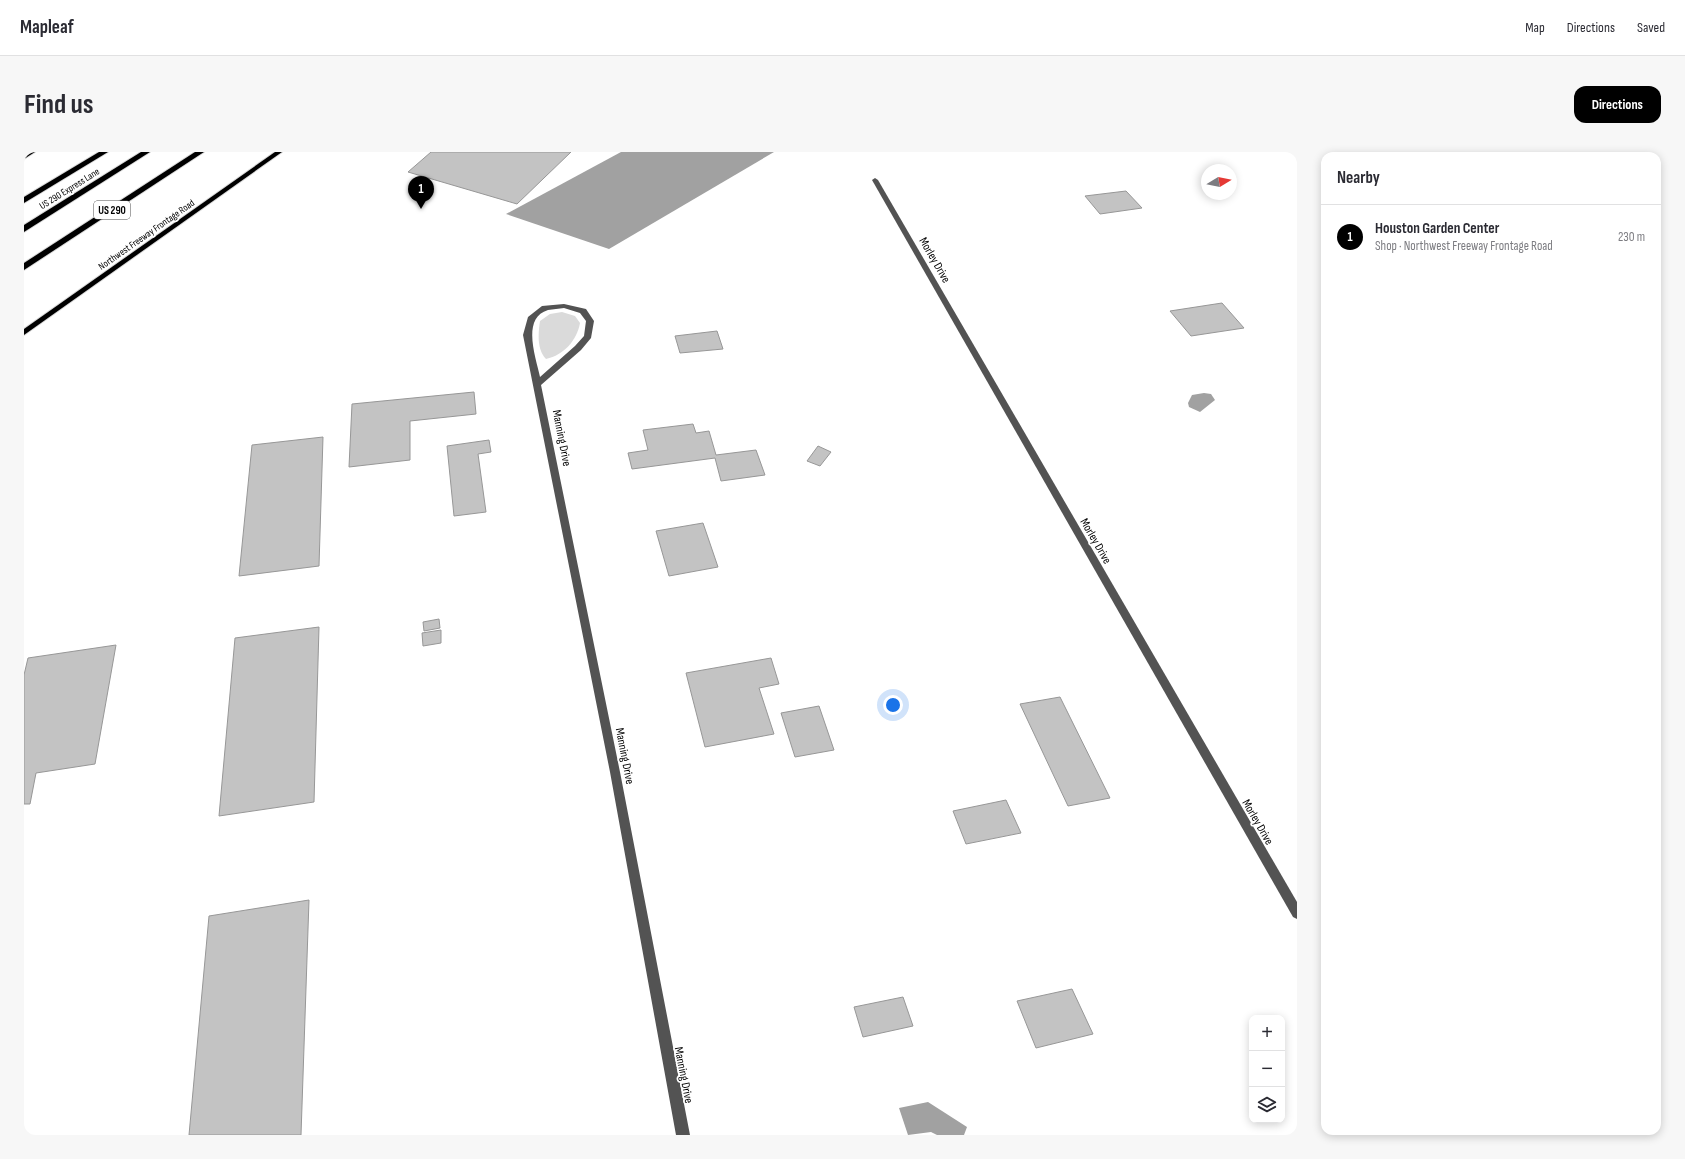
<!DOCTYPE html>
<meta charset="utf-8">
<style>
body{margin:0;font-family:"Sofia Sans Condensed",sans-serif;background:#f7f7f7;color:#2b2b33}
.controls{position:absolute;right:12px;bottom:12px;display:grid;overflow:hidden;border-radius:8px;box-shadow:0 2px 10px #0003}
.controls button{width:36px;height:36px;display:grid;place-items:center;padding:0;border:0;border-bottom:1px solid #e1e1e2;background:#fff;color:#2b2b33;font:20px sans-serif}
.compass{position:absolute;left:1177px;top:12px;width:36px;height:36px;border-radius:50%;background:#fff;box-shadow:0 2px 10px #0003;rotate:80deg}
.you{position:absolute;left:869px;top:553px;width:14px;height:14px;margin:-10px;border:3px solid #fff;border-radius:50%;background:#1a73e8;box-shadow:0 0 0 6px #1a73e833}
.badge{display:grid;place-items:center;width:26px;height:26px;border-radius:50%;background:#000;color:#fff;font-size:13px;font-weight:700}
.pin{position:absolute;translate:-50% -33px;filter:drop-shadow(0 1px 2px #0008)}
.pin::after{content:'';position:absolute;top:21px;width:14px;height:12px;background:inherit;clip-path:polygon(0 0,100% 0,50% 100%)}
.list{margin:0;padding:0;list-style:none}
h2{display:flex;justify-content:space-between;align-items:center;height:52px;margin:0;padding:0 16px;font-size:17px}
h2 small{font-size:13px;font-weight:400;color:#7c7c81}
.list li{display:grid;grid-template-columns:26px 1fr auto;gap:12px;align-items:center;box-sizing:border-box;height:64px;padding:0 16px;border-top:1px solid #e1e1e2}
.list b{display:block;font-size:15px;white-space:nowrap}
.list p{margin:0;font-size:13px;white-space:nowrap;color:#7c7c81}
.list em{font-size:13px;font-style:normal;color:#7c7c81}
.icon{flex:none;width:22px;height:22px;fill:none;stroke:currentColor;stroke-width:2;stroke-linecap:round;stroke-linejoin:round}
.map{position:relative;flex:none;width:1273px;height:983px;overflow:hidden;border-radius:12px}
header{display:flex;align-items:center;gap:24px;box-sizing:border-box;height:56px;padding:0 20px;background:#fff;border-bottom:1px solid #e1e1e2}
header strong{font-size:19px}
nav{display:flex;gap:22px;margin-inline-start:auto;font-size:14px}
.intro{display:flex;align-items:center;justify-content:space-between;box-sizing:border-box;height:96px;padding:0 24px}
h1{margin:0;font-size:28px}
.button{padding:10px 18px;border-radius:12px;background:#000;color:#fff;font-size:14px;font-weight:700}
main{display:flex;gap:24px;padding:0 24px}
aside{flex:1;background:#fff;border-radius:12px;box-shadow:0 2px 10px #0003}
.map>svg:first-child{display:block}
.green{fill:#dadada}
.water{fill:#a1a1a1}
.building{fill:#c3c3c3;stroke:#979797}
.lines{fill:none;stroke-linecap:round;stroke-linejoin:round}
.major-casing{stroke:#dbdbdb;stroke-width:2}
.highway-casing{stroke:#dbdbdb;stroke-width:2}
.minor{fill:#535353;fill-rule:evenodd}
.major{fill:#000;fill-rule:evenodd}
.highway{fill:#000;fill-rule:evenodd}
.labels{text-anchor:middle;stroke-width:3.5;stroke-linejoin:round;paint-order:stroke}
.far-street-label{font-size:10px;fill:#000;stroke:#fff}
.shield{fill:#fff;stroke:#4c4c4c;stroke-width:1}
.shield-label{font-size:11px;font-weight:bold;fill:#000}
.street-label{font-size:12px;fill:#000;stroke:#fff}
</style>
<header>
<strong>Mapleaf</strong>
<nav><a>Map</a><a>Directions</a><a>Saved</a></nav>
</header>
<div class="intro"><h1>Find us</h1><a class="button">Directions</a></div>
<main>
<div class="map">
<svg width="1273" height="983" viewBox="0 0 1273 983">
<rect width="100%" height="100%" fill="#fff"/>
<path class="green" d="M538 160 551 164 556 171C553 188 540 203 522 207 513 198 514 182 516 169L526 162Z"/>
<g class="water">
<path d="M597 0H750L585 97 482 62Z"/>
<path d="M1180 241 1187 242 1191 248 1176 260 1165 255 1164 251 1168 243Z"/>
<path d="M904 950 943 975 940 983H913L907 980 884 983 875 956Z"/>
</g>
<g class="building">
<path d="M407 0H547L493 52 384 20Z"/>
<path d="M1102 39 1118 56 1076 62 1061 44Z"/>
<path d="M1198 151 1220 176 1167 184 1146 159Z"/>
<path d="M693 179 699 197 656 201 651 184Z"/>
<path d="M450 240 452 262 386 269V308L325 315 328 252Z"/>
<path d="M669 272 672 281 685 279 692 303 732 298 741 323 697 329 691 306 608 317 604 301 624 298 619 278Z"/>
<path d="M299 285 295 414 215 424 228 293Z"/>
<path d="M465 288 467 300 454 302 462 360 430 364 423 294Z"/>
<path d="M794 294 807 300 796 314 783 309Z"/>
<path d="M679 371 694 415 645 424 632 379Z"/>
<path d="M415 467 416 476 400 479 399 470Z"/>
<path d="M295 475 290 650 195 664 211 486Z"/>
<path d="M417 478V491L399 494 398 481Z"/>
<path d="M92 493 71 612 12 621 6 652H0V523L4 506Z"/>
<path d="M747 506 755 532 735 536 750 582 681 595 662 521Z"/>
<path d="M1036 545 1086 646 1044 654 996 552Z"/>
<path d="M795 554 810 598 771 605 757 561Z"/>
<path d="M982 648 997 681 942 692 929 659Z"/>
<path d="M285 748 277 983H165L185 764Z"/>
<path d="M1048 837 1069 882 1012 896 993 849Z"/>
<path d="M879 845 889 874 839 885 830 855Z"/>
</g>
<g class="lines">
<defs>
<g id="major">
<path d="M3 0H11L0 7V2Z"/>
<path d="M251 0H258L0 183V177Z"/>
</g>
<g id="highway">
<path d="M75 0H84L0 51V45Z"/>
<path d="M117 0H126L0 80V73Z"/>
<path d="M171 0H180L0 118V111Z"/>
</g>
</defs>
<use href="#major" class="major-casing"/>
<use href="#highway" class="highway-casing"/>
<g class="minor">
<path d="M851 26 854 28 1273 750V767L1269 765 848 28Z"/>
<path d="M540 152 562 157 570 169 567 186 557 198 517 233 596 620 666 983H652L586 620 499 183 504 165 518 154ZM540 156 556 161 562 169 560 184 551 194 516 225C512 206 497 166 524 158 529 157 535 157 540 156Z"/>
</g>
<use href="#major" class="major"/>
<use href="#highway" class="highway"/>
</g>
<g class="labels">
<g class="far-street-label">
<text transform="translate(45 36) rotate(-32)" y="4">US 290 Express Lane</text>
<text transform="translate(122 82) rotate(-35)" y="4">Northwest Freeway Frontage Road</text>
</g>
<rect class="shield" x="70" y="49" width="36" height="18" rx="3"/>
<g class="shield-label">
<text x="88" y="62">US 290</text>
</g>
<g class="street-label">
<text transform="translate(911 108) rotate(60)" y="4">Morley Drive</text>
<text transform="translate(538 286) rotate(79)" y="4">Manning Drive</text>
<text transform="translate(1072 389) rotate(60)" y="4">Morley Drive</text>
<text transform="translate(601 604) rotate(79)" y="4">Manning Drive</text>
<text transform="translate(1234 670) rotate(60)" y="4">Morley Drive</text>
<text transform="translate(660 923) rotate(79)" y="4">Manning Drive</text>
</g>
</g>
</svg>
<div class="controls">
<button>+</button>
<button>−</button>
<button><svg class="icon" aria-label="layers" viewBox="0 0 24 24"><path d="M12 4l9 5-9 5-9-5zM3 14l9 5 9-5"/></svg></button>
</div>
<svg class="compass" viewBox="-18 -18 36 36"><path d="M0-13l5 13h-10z" fill="#e53935"/><path d="M0 13l5-13h-10z" fill="#7c7c81"/></svg>
<div class="you"></div>
<div class="pin badge" style="left:397px;top:57px">1</div>
</div>
<aside>
<h2>Nearby<small></small></h2>
<ul class="list">
<li><span class="badge">1</span><div><b>Houston Garden Center</b><p>Shop · Northwest Freeway Frontage Road</p></div><em>230 m</em></li>
</ul>
</aside>
</main>
